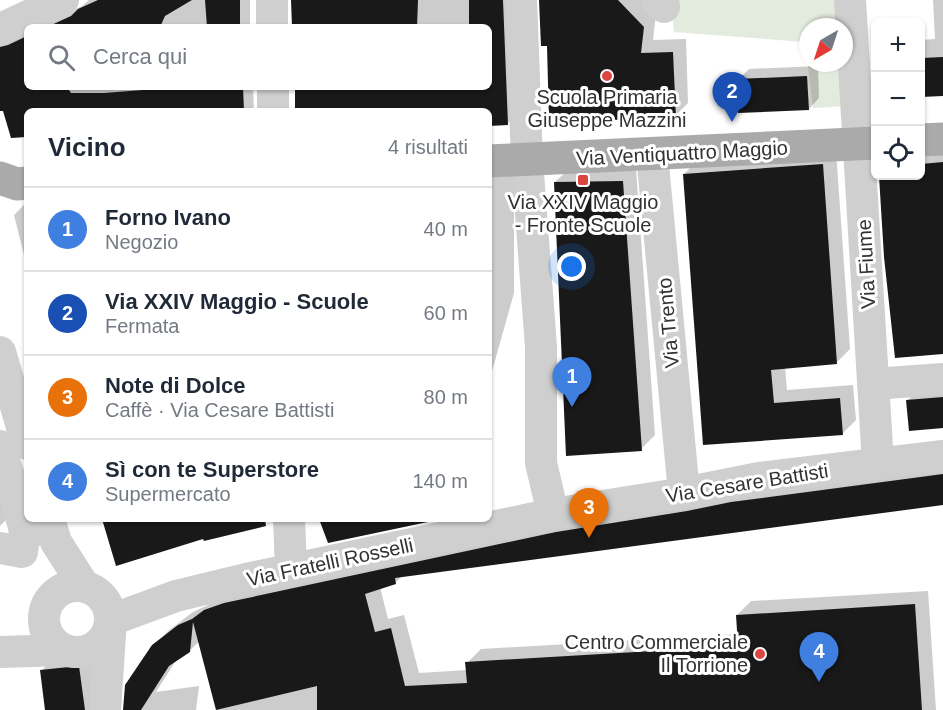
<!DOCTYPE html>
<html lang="it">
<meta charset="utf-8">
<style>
body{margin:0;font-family:Helvetica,sans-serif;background:#f2f2f3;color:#1f2937}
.controls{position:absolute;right:18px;top:18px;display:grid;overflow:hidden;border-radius:9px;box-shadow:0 2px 4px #0004}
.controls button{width:54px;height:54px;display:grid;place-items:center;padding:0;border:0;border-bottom:2px solid #e0e1e3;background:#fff;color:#1f2937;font:30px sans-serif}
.compass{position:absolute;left:799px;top:18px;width:54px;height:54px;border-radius:50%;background:#fff;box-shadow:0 2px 4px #0004;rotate:219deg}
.you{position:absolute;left:572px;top:267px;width:21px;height:21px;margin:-15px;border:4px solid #fff;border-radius:50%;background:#1a73e8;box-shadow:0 0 0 9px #1a73e833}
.badge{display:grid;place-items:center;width:39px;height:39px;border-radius:50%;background:#2563eb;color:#fff;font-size:20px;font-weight:700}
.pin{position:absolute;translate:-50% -50px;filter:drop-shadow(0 2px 3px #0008)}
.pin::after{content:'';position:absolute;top:32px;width:21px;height:18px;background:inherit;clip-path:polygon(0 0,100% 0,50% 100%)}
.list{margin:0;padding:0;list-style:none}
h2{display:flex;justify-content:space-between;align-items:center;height:78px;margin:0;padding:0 24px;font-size:26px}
h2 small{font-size:20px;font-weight:400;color:#747a83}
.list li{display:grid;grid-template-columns:39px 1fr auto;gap:18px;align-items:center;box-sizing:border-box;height:84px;padding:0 24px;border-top:2px solid #e0e1e3}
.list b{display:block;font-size:22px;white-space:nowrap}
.list p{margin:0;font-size:20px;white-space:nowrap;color:#747a83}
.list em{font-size:20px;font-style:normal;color:#747a83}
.icon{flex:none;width:33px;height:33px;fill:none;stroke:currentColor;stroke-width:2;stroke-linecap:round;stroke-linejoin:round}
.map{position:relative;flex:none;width:943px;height:710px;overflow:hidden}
.search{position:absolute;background:#fff;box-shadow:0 2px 4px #0004;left:24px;top:24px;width:468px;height:66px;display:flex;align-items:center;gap:15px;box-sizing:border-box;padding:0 21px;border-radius:9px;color:#747a83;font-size:22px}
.panel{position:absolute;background:#fff;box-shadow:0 2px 4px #0004;left:24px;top:108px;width:468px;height:414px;border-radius:9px}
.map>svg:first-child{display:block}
.green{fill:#e3eade}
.shadow{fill:#0003}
.building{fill:#191919}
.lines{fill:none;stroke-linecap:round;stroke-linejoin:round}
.minor{stroke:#cfcfcf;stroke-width:32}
.major{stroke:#aaa;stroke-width:33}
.poi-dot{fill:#db4641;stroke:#fff;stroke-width:2}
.labels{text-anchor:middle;stroke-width:6;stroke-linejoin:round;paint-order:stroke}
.poi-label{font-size:20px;fill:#323232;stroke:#fff}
.street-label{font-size:20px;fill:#323232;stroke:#fff}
</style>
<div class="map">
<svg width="943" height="710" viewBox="0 0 943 710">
<rect width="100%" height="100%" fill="#fff"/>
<path class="green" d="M671 0H841L843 27H808V63H844L848 106 813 108 805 42 674 32Z"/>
<g class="shadow">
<path d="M89 0H250V27H38L82 6Z"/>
<path d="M293 0H516L520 111 507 124H489V111H297L296 87H489V27H293Z"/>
<path d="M540 0H643L656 14 653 40 686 39 688 103 675 116 548 44Z"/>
<path d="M933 0H943V95H920V40L935 39Z"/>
<path d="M27 32V87H253L254 111H27V136L0 99V40Z"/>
<path d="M818 66 819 98 809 109 738 80 749 69Z"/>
<path d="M943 146V352L885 257 880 176H920V147Z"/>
<path d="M836 151 850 349 837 362 785 367 787 390 853 385 856 420 842 434 704 444 684 174 698 160Z"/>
<path d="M636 168 655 435 641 449 555 182 569 169Z"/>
<path d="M522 175 514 198V293L489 382V176Z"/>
<path d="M25 204H27V267L14 215Z"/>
<path d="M943 381V427L908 400 926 382Z"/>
<path d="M0 462 10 516 0 526Z"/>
<path d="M943 463V503L403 575 395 583 380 587 388 619 404 615 419 673 467 670V663L481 649 739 634 737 615 751 601 928 591 936 710H217L200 641 189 651 177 659 156 692 199 686 196 710H125L154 646 168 631 193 612 208 605 219 597 571 519Z"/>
<path d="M91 654 98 710H46L41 671 54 659Z"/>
</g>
<g class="building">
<path d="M98 0H192L165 16 160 27H47L71 16 78 9Z"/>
<path d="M205 0H240V27H207Z"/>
<path d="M291 0H418L417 27H292Z"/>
<path d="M469 0H503L508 125 489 126V111H295V87H489V27H469Z"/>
<path d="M539 0H618L644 27 641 53 673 52 676 118 549 122 547 46H541Z"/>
<path d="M27 36V87H67L71 93H104L156 89 155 87H243L244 111H27V137L11 138 3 111H0V47L8 45Z"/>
<path d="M943 57V96L921 97V58Z"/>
<path d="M807 76 809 110 738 113 737 79Z"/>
<path d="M943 162V354L895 358 884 257 879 176H921V164Z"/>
<path d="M823 164 837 364 771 370 774 403 840 398 843 435 703 445 683 174Z"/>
<path d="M623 181 642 451 566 456 554 182Z"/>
<path d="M943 397V428L909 431 906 400Z"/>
<path d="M943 474V505L395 578 396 584 365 594 375 632 391 628 405 686 467 683 465 662 738 646 736 615 915 604 922 710H317V686L216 710 193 622 190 652 169 666 141 710H123L125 685 152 645 178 625 192 619 204 610 224 603 556 532 687 511 731 502Z"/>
<path d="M102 519H265L266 526 204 541 203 539 116 566Z"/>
<path d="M319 519H442L328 543Z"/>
<path d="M79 666 85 710H45L40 670Z"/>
</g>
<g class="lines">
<g class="minor">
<path d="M272 0V27"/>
<path d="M521 0 527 160 541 347V463L553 514"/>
<path d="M657 0 664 7 663 0"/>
<path d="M850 0 878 464"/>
<path d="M0 29 63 0"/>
<path d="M273 87V111"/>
<path d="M652 154 684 493"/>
<path d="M0 352 27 444"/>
<path d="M873 384 943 379"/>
<path d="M0 446 25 530 52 529"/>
<path d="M49 519 56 542 84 586"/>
<path d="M289 519 291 569"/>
<path d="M0 548 22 552 25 530"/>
<circle cx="77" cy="619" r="33"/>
<path d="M0 652 65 650"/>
<path d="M105 710 111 620 176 596 246 579 553 514 684 493 759 478 943 456"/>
</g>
<g class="major">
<path d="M920 140 943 139"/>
<path d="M489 161 876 143"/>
<path d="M0 178 17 184 27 183"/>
</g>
</g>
<g class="poi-dot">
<circle cx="607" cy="76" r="6"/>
<rect x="577" y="174" width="12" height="12" rx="3"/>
<circle cx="760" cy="654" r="6"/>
</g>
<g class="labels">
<g class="poi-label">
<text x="607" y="104">Scuola Primaria<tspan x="607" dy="23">Giuseppe Mazzini</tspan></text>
<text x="583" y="209">Via XXIV Maggio<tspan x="583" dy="23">- Fronte Scuole</tspan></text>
<text x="748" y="649" text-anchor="end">Centro Commerciale<tspan x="748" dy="23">Il Torrione</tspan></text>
</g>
<g class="street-label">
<text transform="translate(682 153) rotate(-3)" y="7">Via Ventiquattro Maggio</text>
<text transform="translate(866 264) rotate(-93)" y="7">Via Fiume</text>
<text transform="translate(668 323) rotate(-95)" y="7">Via Trento</text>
<text transform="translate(747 483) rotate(-9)" y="7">Via Cesare Battisti</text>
<text transform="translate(330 562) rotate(-12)" y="7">Via Fratelli Rosselli</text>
</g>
</g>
</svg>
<div class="controls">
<button>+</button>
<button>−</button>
<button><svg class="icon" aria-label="locate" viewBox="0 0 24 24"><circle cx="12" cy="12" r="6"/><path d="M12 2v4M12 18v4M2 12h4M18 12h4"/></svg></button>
</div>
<svg class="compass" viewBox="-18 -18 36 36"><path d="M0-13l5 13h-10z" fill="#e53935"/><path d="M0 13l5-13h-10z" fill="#747a83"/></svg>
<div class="you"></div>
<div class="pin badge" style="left:572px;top:407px;background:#3f7fe0">1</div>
<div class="pin badge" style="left:732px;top:122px;background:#1a4fb4">2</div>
<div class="pin badge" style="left:589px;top:538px;background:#e8710a">3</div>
<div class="pin badge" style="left:819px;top:682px;background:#3f7fe0">4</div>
<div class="search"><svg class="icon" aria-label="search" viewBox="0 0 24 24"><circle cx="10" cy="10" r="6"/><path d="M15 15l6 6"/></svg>Cerca qui</div>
<section class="panel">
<h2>Vicino<small>4 risultati</small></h2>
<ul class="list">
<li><span class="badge" style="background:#3f7fe0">1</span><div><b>Forno Ivano</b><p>Negozio</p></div><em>40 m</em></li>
<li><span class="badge" style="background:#1a4fb4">2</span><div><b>Via XXIV Maggio - Scuole</b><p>Fermata</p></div><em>60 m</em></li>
<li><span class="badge" style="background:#e8710a">3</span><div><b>Note di Dolce</b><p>Caffè · Via Cesare Battisti</p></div><em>80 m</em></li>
<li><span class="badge" style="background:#3f7fe0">4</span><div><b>Sì con te Superstore</b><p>Supermercato</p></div><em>140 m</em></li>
</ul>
</section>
</div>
